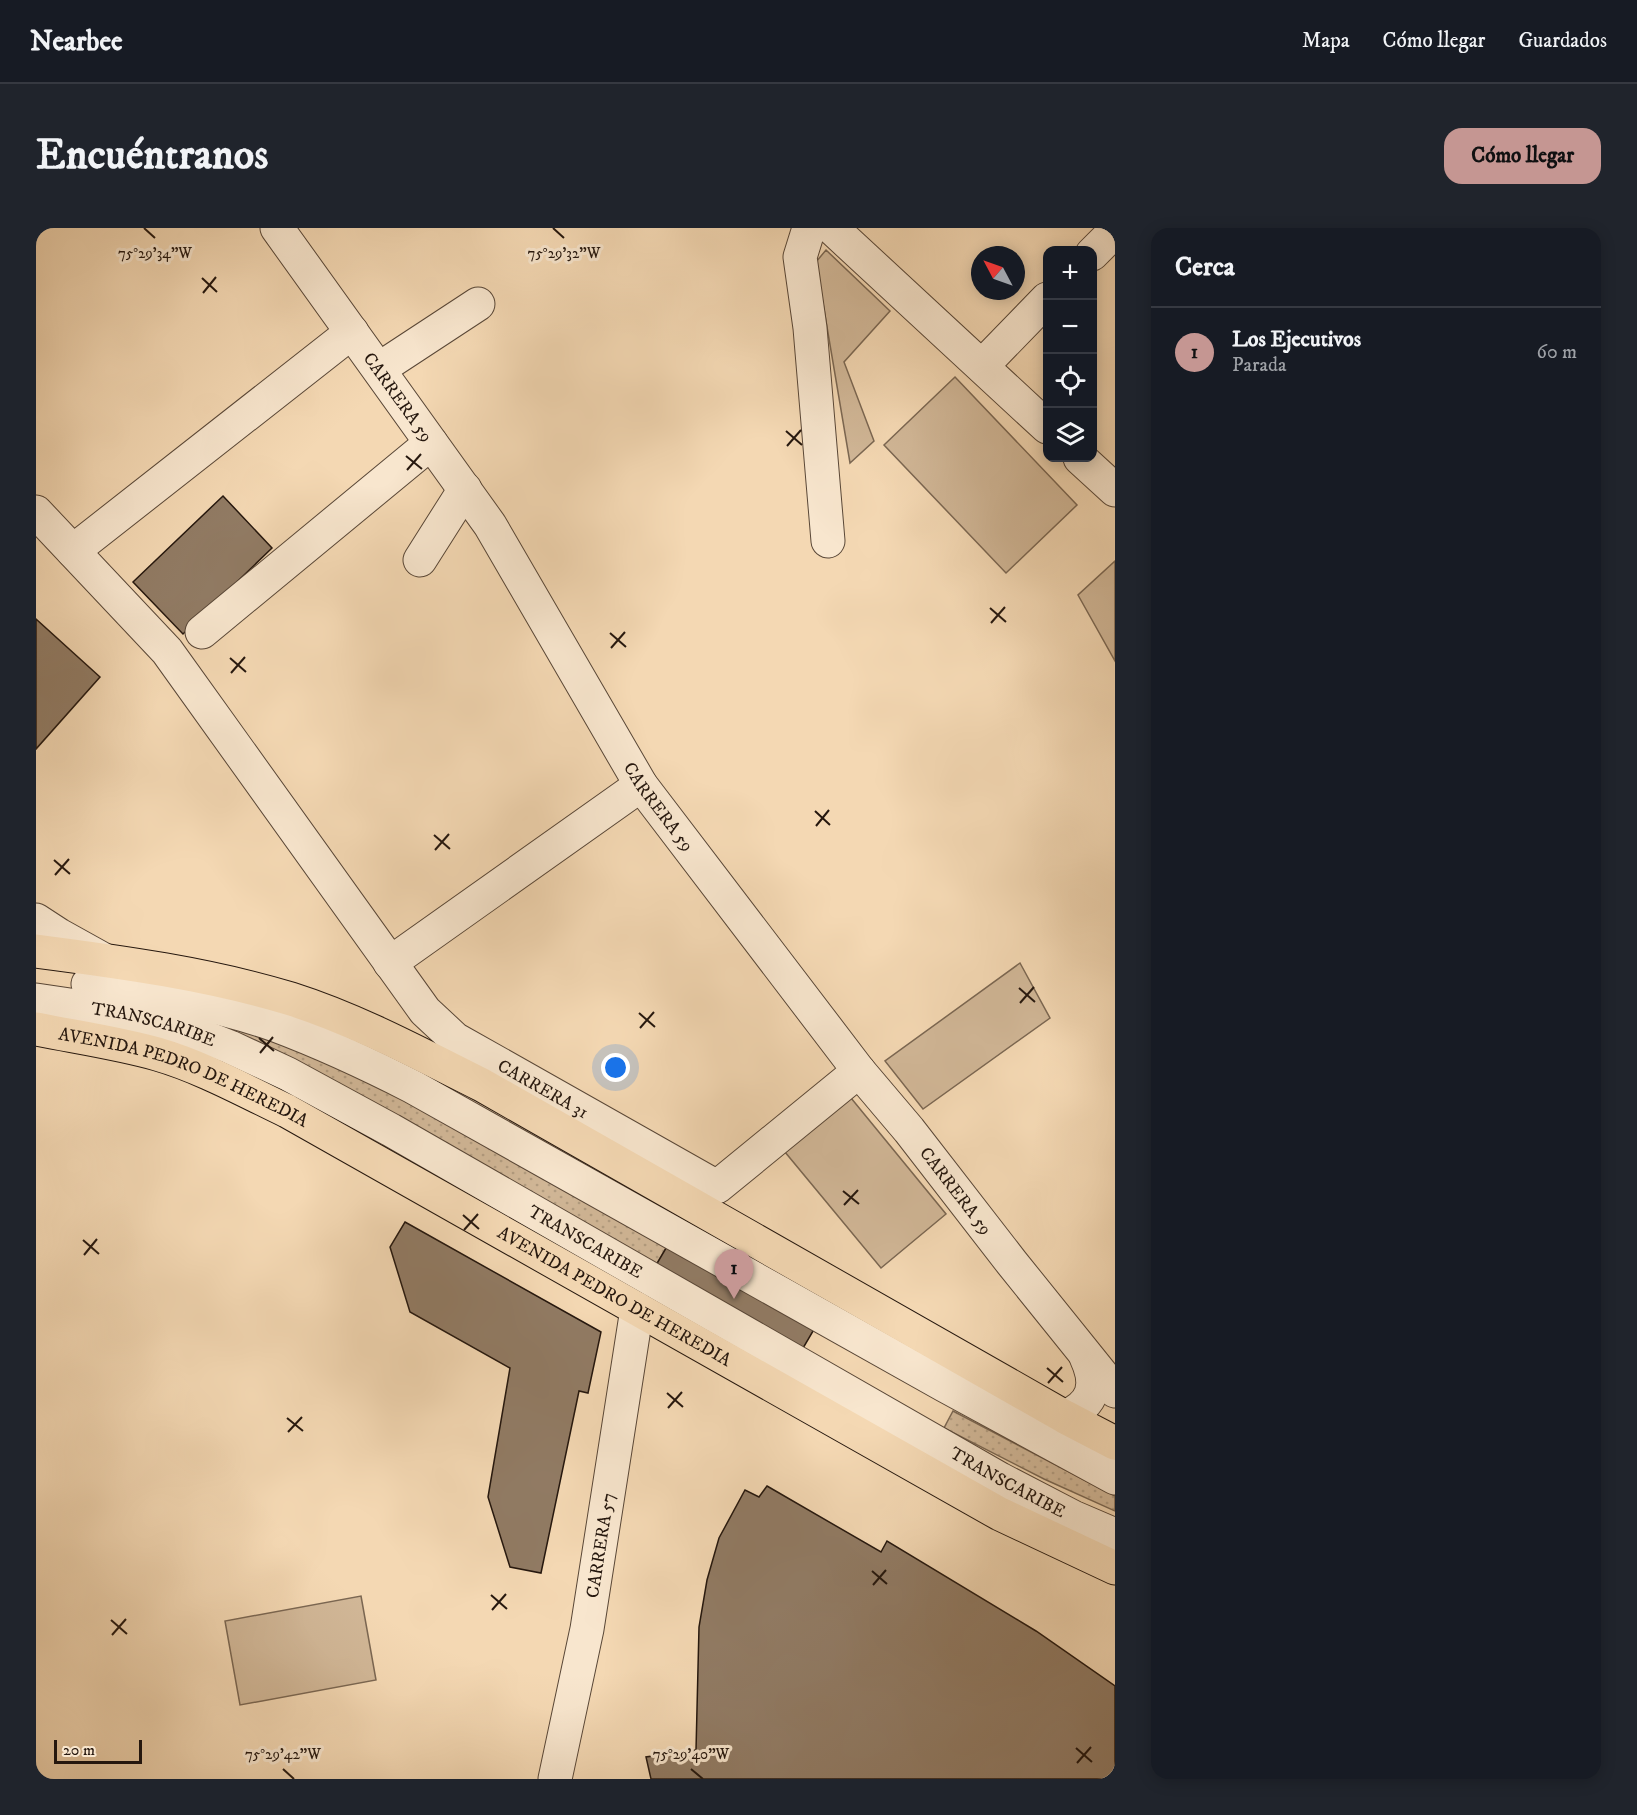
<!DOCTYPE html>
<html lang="es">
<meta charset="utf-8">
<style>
body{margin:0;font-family:"IM FELL DW Pica",serif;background:#20242c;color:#f1f3f6}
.controls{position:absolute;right:18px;top:18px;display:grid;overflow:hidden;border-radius:12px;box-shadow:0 3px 15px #0003}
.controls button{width:54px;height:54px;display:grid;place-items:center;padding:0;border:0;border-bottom:2px solid #363941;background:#171b24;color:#f1f3f6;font:30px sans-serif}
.compass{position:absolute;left:935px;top:18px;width:54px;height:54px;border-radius:50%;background:#171b24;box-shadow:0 3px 15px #0003;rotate:311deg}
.scale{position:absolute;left:18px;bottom:15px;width:88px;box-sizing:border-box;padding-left:6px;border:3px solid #25170e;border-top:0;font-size:16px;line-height:21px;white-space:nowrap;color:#25170e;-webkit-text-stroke:4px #f8e6ce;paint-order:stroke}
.you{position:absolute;left:580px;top:840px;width:21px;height:21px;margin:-15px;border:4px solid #fff;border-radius:50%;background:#1a73e8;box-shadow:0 0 0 9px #1a73e833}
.badge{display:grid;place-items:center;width:39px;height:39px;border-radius:50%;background:#c59692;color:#111;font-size:20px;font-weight:700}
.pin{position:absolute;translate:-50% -50px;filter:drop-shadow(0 2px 3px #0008)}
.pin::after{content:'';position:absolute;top:32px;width:21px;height:18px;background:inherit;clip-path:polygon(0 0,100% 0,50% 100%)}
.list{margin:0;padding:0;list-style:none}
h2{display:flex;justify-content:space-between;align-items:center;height:78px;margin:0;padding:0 24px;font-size:26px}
h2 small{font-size:20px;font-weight:400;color:#9ea1a6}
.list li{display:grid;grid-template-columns:39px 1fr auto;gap:18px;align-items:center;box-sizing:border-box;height:90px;padding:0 24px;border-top:2px solid #363941}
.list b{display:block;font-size:22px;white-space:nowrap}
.list p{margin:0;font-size:20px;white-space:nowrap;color:#9ea1a6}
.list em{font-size:20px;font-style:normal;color:#9ea1a6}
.icon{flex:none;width:33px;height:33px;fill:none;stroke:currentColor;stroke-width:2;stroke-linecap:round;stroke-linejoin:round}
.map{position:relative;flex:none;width:1079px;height:1551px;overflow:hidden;border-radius:18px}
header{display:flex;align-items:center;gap:36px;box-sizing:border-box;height:84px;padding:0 30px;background:#171b24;border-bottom:2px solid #363941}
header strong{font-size:28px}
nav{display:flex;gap:33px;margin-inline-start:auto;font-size:21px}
.intro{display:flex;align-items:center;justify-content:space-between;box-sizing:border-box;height:144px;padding:0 36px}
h1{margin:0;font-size:42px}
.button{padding:15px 27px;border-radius:18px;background:#c59692;color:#111;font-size:21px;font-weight:700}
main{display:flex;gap:36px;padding:0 36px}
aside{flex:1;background:#171b24;border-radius:18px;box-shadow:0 3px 15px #0003}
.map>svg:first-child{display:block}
.grass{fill:url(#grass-dots);stroke:#7b6752;stroke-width:1.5}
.park{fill:#d1b797;stroke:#7b6752;stroke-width:1.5}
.building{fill:#917b64;stroke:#25170e;stroke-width:1.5}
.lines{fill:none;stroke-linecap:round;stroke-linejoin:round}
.minor-casing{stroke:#594737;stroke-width:35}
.highway-casing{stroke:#25170e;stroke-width:35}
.minor{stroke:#f8e6ce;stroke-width:33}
.highway{stroke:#f4d8b3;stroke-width:33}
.ticks{fill:none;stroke:#25170e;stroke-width:2}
.labels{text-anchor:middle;stroke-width:6;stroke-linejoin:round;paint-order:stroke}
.street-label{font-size:18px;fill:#25170e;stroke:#f8e6ce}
.ticks-label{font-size:15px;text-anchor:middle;fill:#25170e;stroke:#f8e6ce;stroke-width:6;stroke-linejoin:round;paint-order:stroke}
</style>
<header>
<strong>Nearbee</strong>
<nav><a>Mapa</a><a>Cómo llegar</a><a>Guardados</a></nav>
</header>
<div class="intro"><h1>Encuéntranos</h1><a class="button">Cómo llegar</a></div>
<main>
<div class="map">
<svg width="1079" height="1551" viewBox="0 0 1079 1551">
<defs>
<pattern id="grass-dots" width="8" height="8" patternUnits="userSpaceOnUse" patternTransform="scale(1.5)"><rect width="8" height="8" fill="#d1b797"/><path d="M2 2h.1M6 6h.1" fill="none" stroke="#b39d81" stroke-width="1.8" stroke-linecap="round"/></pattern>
</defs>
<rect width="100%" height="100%" fill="#f4d8b3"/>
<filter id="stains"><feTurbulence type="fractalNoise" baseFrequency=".00333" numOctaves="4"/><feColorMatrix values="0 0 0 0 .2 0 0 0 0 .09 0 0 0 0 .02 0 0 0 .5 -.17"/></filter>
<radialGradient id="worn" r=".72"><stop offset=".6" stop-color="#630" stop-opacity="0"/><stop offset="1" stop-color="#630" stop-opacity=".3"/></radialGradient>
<g class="grass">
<path d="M149 788 288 824 633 1015 616 1044Z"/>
<path d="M917 1183 1079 1268V1283L1008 1251 908 1200Z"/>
</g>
<g class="park">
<path d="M790 22 854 83 808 134 838 213 814 235 780 34Z"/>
<path d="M919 149 1041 277 970 345 848 217Z"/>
<path d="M1079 333V433L1042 367Z"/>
<path d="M984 735 1014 790 887 881 849 833Z"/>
<path d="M815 870 910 986 845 1040 749 924Z"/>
<path d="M325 1368 340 1452 204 1477 189 1393Z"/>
</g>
<g class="building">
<path d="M187 268 236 320 147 406 97 354Z"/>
<path d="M0 391 64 449 0 521Z"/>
<path d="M369 994 565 1104 552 1165 543 1163 505 1345 474 1339 452 1269 474 1140 374 1084 354 1019Z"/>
<path d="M633 1015 780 1098 763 1127 616 1044Z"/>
<path d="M731 1258 845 1324 851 1313 1000 1403 1079 1458V1551H615L610 1529 660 1522 663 1399 671 1352 683 1310 709 1262 723 1269Z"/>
</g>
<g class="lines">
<defs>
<g id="minor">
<path id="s1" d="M241 0 454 297 605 557 823 843 873 902 976 1035 1079 1163"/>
<path d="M773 0 764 29 774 100 792 313"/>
<path d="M796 0 1011 199"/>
<path d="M1056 26 1079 3"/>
<path d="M946 138 1011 71"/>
<path d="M343 141 442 76"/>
<path d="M1044 230 1079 262"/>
<path id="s2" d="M0 284 131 423 389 783 419 811 681 959 823 843"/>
<path d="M37 323 316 104"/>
<path d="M384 332 429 261"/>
<path d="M166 404 395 215"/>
<path d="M0 692 23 707 68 732"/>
<path d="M354 735 605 557"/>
<path d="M52 756C115 764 179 776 239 797 287 815 332 836 377 859L908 1157 1079 1250"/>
<path id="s3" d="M0 772 88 785 143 799 194 819 252 846 355 902 964 1251 1037 1289 1079 1307"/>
<path d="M1029 1189C1058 1176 1063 1157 1050 1129"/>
<path id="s4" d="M519 1551 551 1401 601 1081"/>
</g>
<g id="highway">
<path d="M0 723C85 734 173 746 255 771 321 792 384 826 446 857L1029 1189 1079 1215"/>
<path id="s5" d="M0 801C40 809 82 815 121 826 166 839 209 863 251 883L964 1286 1079 1340"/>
</g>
</defs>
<use href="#minor" class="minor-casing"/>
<use href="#highway" class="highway-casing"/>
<use href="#minor" class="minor"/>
<use href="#highway" class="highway"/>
</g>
<path class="ticks" d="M108 0 119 10M517 0 528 10M166 50 181 64M167 65 180 49M750 203 766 217M751 218 765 202M370 228 386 241M371 242 385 226M954 380 970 394M955 395 969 379M574 405 590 419M575 420 589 404M194 430 210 444M195 445 209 429M779 583 794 597M780 598 793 582M398 607 414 621M399 622 413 606M18 632 34 646M19 647 33 631M983 760 999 774M984 775 998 759M603 785 619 799M604 800 618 784M223 810 238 823M224 825 237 809M807 963 823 976M808 977 822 962M427 987 443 1001M428 1002 442 986M47 1012 63 1026M48 1027 61 1011M1011 1140 1027 1154M1012 1155 1026 1139M631 1165 647 1179M632 1180 646 1164M251 1190 267 1203M252 1204 266 1189M836 1343 851 1356M837 1357 850 1342M455 1367 471 1381M456 1382 470 1366M75 1392 91 1406M76 1407 90 1391M1040 1520 1056 1534M1041 1535 1055 1519M247 1541 258 1551M655 1541 667 1551"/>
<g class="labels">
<g class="street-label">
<text dy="6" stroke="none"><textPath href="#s1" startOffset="208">CARRERA 59</textPath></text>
<text dy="6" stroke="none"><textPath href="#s1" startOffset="694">CARRERA 59</textPath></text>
<text dy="6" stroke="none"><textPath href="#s3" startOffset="120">TRANSCARIBE</textPath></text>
<text dy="6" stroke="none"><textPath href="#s5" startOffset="156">AVENIDA PEDRO DE HEREDIA</textPath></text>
<text dy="6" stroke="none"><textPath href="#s2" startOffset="776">CARRERA 31</textPath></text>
<text dy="6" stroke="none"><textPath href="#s1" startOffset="1180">CARRERA 59</textPath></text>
<text dy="6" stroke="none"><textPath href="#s3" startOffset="606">TRANSCARIBE</textPath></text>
<text dy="6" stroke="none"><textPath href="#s5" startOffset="642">AVENIDA PEDRO DE HEREDIA</textPath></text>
<text dy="6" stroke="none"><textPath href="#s3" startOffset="1092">TRANSCARIBE</textPath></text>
<text dy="6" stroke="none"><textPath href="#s4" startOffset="238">CARRERA 57</textPath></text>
</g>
</g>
<g class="ticks-label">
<text x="119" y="30">75°29'34"W</text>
<text x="528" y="30">75°29'32"W</text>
<text x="247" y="1531">75°29'42"W</text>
<text x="655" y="1531">75°29'40"W</text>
</g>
<rect width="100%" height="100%" filter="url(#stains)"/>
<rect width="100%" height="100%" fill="url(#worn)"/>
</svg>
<div class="controls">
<button>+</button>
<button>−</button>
<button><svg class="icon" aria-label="locate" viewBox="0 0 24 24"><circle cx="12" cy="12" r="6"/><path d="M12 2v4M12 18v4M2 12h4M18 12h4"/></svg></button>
<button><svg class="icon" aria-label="layers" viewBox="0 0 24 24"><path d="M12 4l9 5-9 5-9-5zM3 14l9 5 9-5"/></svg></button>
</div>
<svg class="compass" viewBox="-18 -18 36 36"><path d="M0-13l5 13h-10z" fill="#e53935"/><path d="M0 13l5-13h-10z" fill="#9ea1a6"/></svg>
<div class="scale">20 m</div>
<div class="you"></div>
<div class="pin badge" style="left:698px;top:1071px">1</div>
</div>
<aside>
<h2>Cerca<small></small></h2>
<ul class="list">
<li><span class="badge">1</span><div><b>Los Ejecutivos</b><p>Parada</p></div><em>60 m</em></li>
</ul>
</aside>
</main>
